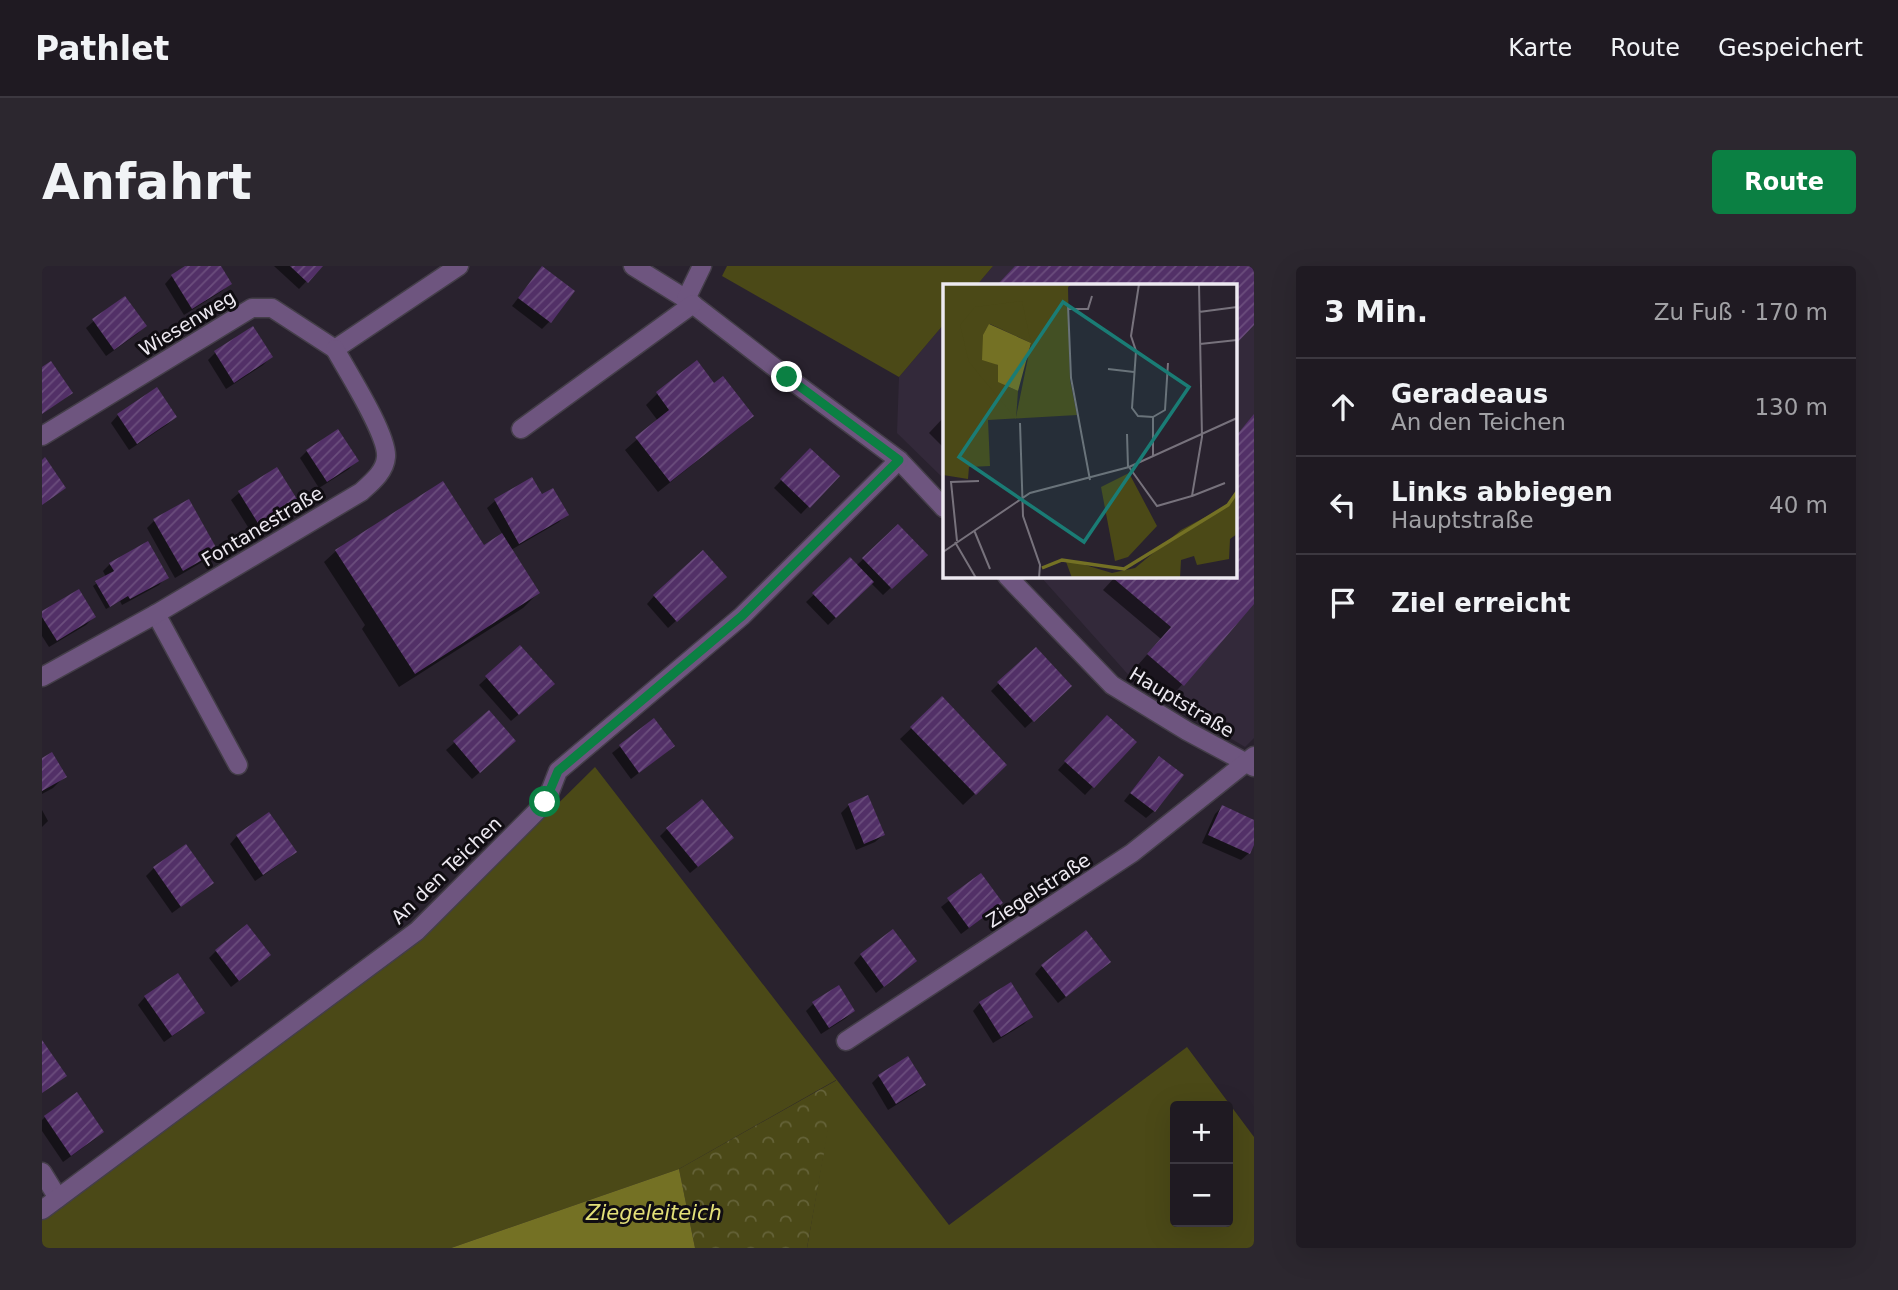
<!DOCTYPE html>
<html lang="de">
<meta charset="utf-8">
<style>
body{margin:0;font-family:"DejaVu Sans",sans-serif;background:#2c272f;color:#f1f3f6}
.controls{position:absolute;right:21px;bottom:21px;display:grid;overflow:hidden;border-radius:7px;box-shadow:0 7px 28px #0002}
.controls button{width:63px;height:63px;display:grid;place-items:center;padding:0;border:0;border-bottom:2px solid #3c3840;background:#1f1a22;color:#f1f3f6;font:35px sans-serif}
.stop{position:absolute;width:21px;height:21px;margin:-16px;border:5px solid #0b8043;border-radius:50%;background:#fff}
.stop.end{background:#0b8043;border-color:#fff;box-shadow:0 2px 7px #0008}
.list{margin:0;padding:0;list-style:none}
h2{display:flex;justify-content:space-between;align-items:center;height:91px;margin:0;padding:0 28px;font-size:30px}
h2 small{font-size:23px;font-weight:400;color:#a1a1a5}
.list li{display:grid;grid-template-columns:46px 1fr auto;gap:21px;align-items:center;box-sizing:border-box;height:98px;padding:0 28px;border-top:2px solid #3c3840}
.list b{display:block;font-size:26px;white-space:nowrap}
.list p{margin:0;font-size:23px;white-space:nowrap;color:#a1a1a5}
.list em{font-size:23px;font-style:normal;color:#a1a1a5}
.icon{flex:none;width:38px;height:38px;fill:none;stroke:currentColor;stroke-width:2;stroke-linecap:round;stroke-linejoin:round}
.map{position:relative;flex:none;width:1212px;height:982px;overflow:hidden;border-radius:7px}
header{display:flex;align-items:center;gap:42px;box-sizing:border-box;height:98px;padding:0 35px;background:#1f1a22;border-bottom:2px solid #3c3840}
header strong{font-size:33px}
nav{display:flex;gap:38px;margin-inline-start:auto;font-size:24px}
.intro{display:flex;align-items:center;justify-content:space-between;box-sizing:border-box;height:168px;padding:0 42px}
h1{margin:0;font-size:49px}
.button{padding:18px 32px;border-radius:7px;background:#0b8043;color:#fff;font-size:24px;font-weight:700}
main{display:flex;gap:42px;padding:0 42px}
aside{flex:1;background:#1f1a22;border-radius:7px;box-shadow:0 7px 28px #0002}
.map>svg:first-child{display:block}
.built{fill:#33293a}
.grass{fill:#4b4917;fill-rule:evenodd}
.forest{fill:url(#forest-crowns)}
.water{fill:#747124}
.shadow{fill:#0007}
.building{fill:url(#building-hatch)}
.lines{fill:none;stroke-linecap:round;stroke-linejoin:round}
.minor-casing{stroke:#443e49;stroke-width:21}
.minor{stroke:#6e557f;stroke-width:18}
.route{stroke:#0b8043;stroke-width:9}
.labels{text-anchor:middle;stroke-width:6;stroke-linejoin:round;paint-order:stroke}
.street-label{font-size:19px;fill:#ede9f1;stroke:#100d12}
.water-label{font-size:21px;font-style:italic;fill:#e3e078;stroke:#100d12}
.inset-river{fill:none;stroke:#747124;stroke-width:3.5}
.inset-road{fill:none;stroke:#77727c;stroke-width:2}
.view{fill:#1a7c75;fill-opacity:0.15;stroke:#1a7c75;stroke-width:3.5}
.inset-edge{fill:none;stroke:#ede9f1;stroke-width:3.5}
</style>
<header>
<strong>Pathlet</strong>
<nav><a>Karte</a><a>Route</a><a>Gespeichert</a></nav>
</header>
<div class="intro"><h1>Anfahrt</h1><a class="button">Route</a></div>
<main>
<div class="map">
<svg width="1212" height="982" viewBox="0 0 1212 982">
<defs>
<pattern id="forest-crowns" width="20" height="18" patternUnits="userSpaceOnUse" patternTransform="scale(1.75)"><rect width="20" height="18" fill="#4b4917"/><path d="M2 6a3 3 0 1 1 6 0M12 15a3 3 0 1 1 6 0" fill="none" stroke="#656339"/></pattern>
<pattern id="building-hatch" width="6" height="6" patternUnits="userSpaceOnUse" patternTransform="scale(1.75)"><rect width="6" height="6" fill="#523067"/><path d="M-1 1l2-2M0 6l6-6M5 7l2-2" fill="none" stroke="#6b4e7d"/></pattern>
</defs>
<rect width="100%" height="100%" fill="#29222e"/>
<g class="built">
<path d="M951 0H1212V472L1203 481 1091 414 998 310H1193V19H935Z"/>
<path d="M902 58V213L855 167 857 111Z"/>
</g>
<g class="grass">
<path d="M685 0H951L935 19H902V58L857 111 680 10Z"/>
<path d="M553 501 907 959 1145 781 1212 871V982H765L794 814 637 903 409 982H0V941L390 662ZM1133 840H1186V956H1133Z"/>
</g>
<path class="forest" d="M795 814 765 982H653L637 903Z"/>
<path class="water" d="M637 903 653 982H409Z"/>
<g class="shadow">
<path d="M147 0H177L188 17 180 25 142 49 123 18 130 10Z"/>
<path d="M232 0H279L257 23Z"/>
<path d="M974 0H1212V56L1193 76V19H957Z"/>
<path d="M493 10 508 55 500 63 470 40Z"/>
<path d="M52 55 103 60 95 68 64 90 44 62Z"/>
<path d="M173 87 229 91 221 99 184 123 166 94Z"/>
<path d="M655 97 672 120 710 150 698 161 616 226 583 184 616 155 604 139 615 128Z"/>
<path d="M76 149 133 151 126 158 87 184 69 157Z"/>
<path d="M1212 149V336L1130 430 1095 400 1119 373 1061 324 1074 310H1193V171Z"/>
<path d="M902 151V182L887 167Z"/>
<path d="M768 184 795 210 759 248 732 222Z"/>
<path d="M265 185 314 195 307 203 277 222 258 192Z"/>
<path d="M234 204 255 238 248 246 211 269 189 234 197 227Z"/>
<path d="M489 214 499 231 525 248 517 256 469 284 496 327 481 342 357 421 320 363 323 359 282 296 294 285 441 281 461 269 445 242 453 235Z"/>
<path d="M112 255 174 285 167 292 133 312 105 262Z"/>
<path d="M856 260 883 289 841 329 829 317 786 359 764 336 808 294 814 300Z"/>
<path d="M68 298 124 311 117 319 80 339 78 335 64 343 51 320 64 311 61 305Z"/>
<path d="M675 318 626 362 605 338 612 330Z"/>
<path d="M0 347 52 351 44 359 7 381 0 370Z"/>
<path d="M478 381 503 425 469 455 437 419Z"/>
<path d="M957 417 1028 420 983 462 949 425Z"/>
<path d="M900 433 963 499 921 539 858 473Z"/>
<path d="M447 446 464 483 430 513 404 484Z"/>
<path d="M1065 451 1092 476 1043 529 1016 504Z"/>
<path d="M612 454 631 480 589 513 570 487Z"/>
<path d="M0 494 22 511 11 522 0 528Z"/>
<path d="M1110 499 1112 545 1104 552 1082 535Z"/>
<path d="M825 532 841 569 833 576 814 584 799 547 807 539Z"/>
<path d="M1180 541 1212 556V574L1207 587 1199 594 1160 577 1173 548Z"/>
<path d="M0 544 6 555 0 561Z"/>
<path d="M625 563 682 579 648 607 618 570Z"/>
<path d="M195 570 253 586 245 593 213 615 188 578Z"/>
<path d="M112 602 170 617 162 624 130 647 104 610Z"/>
<path d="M939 609 951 644 919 668 899 641Z"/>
<path d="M174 685 219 697 189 721 167 692Z"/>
<path d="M819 689 873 695 834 727 812 697Z"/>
<path d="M1000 700 1059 703 1016 737 993 708Z"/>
<path d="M103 731 161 746 153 754 122 776 96 739Z"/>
<path d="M938 737 989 751 982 758 951 777 931 745Z"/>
<path d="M771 738 811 745 804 752 779 768 764 745Z"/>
<path d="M837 810 882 819 875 826 846 844 830 817Z"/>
<path d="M3 851 60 866 53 873 21 896 0 865V854Z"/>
</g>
<g class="building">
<path d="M143 0H179L190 18 150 43 129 9Z"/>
<path d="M248 0H281L266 17Z"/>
<path d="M500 0 533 25 509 57 476 32Z"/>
<path d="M973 0H1212V59L1193 79V19H955Z"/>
<path d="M83 30 105 60 72 84 50 53Z"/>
<path d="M211 60 231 91 192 117 172 85Z"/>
<path d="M655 94 672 117 681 110 712 150 628 216 593 171 627 144 614 126Z"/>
<path d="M9 95 31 127 0 148V101Z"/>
<path d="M115 121 135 151 95 178 75 148Z"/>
<path d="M1212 148V338L1142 420 1105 388 1129 361 1071 312 1073 310H1193V171Z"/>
<path d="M296 163 317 195 285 216 264 184Z"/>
<path d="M768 182 798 210 768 242 738 213Z"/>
<path d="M3 191 24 222 0 239V194Z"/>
<path d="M235 201 258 238 219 262 196 225Z"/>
<path d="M490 211 500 228 511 222 527 249 477 278 452 233Z"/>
<path d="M401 215 442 279 460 267 498 327 373 408 293 284Z"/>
<path d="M147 233 176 285 141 305 111 253Z"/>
<path d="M856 258 886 289 850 323 820 292Z"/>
<path d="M106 275 127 312 88 333 86 330 68 341 53 315 72 305 67 297Z"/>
<path d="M661 284 685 311 635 356 611 329Z"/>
<path d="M808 291 832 316 794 352 770 327Z"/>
<path d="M37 323 54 351 15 375 0 351V345Z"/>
<path d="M478 379 513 418 477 449 443 410Z"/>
<path d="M994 381 1030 420 992 456 955 416Z"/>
<path d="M900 430 965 499 934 529 868 461Z"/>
<path d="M447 444 474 475 438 507 411 475Z"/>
<path d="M1065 449 1095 476 1052 522 1022 495Z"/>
<path d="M612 452 633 480 597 507 577 479Z"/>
<path d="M10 486 25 511 0 525V492Z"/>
<path d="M1117 490 1142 509 1113 546 1088 527Z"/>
<path d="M826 529 843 569 822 578 806 538Z"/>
<path d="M660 533 692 572 656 601 624 562Z"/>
<path d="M1180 539 1212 554V579L1208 588 1166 569Z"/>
<path d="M227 546 255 586 221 609 194 569Z"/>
<path d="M144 578 172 617 139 641 111 601Z"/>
<path d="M939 607 961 637 927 662 905 632Z"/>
<path d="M205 658 229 689 197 715 173 684Z"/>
<path d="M851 663 875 695 842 721 818 688Z"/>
<path d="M1044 664 1069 696 1024 731 999 699Z"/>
<path d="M136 707 163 747 130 770 102 730Z"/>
<path d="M969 716 991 751 959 771 937 736Z"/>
<path d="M797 719 813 745 787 762 770 736Z"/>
<path d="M0 774 25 810 0 827Z"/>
<path d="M866 790 884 819 854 838 836 809Z"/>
<path d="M35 826 62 866 29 890 2 850Z"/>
</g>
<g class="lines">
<defs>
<g id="minor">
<path d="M591 0 644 33 745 111 857 194 902 242"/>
<path d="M644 33 660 0"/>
<path d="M479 163 651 38"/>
<path d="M0 170 210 42H230L293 83 417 0"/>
<path d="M965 310 1070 419 1145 465 1212 501"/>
<path d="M114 348 196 499"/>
<path d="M0 411 114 348 319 226C329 217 343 206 344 191 346 169 305 105 293 83"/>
<path d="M804 775 1090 587 1212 490"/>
<path d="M0 906 16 932"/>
<path d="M0 944 375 665 504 536 516 505 700 350 857 194"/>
</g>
</defs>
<use href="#minor" class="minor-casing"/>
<use href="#minor" class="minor"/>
</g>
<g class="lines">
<path class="route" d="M503 536 516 505 700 350 857 194 745 111"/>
</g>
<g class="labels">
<g class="street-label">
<text transform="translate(145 57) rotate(-31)" y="7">Wiesenweg</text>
<text transform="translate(220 260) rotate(-31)" y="7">Fontanestraße</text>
<text transform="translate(1140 436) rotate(31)" y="7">Hauptstraße</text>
<text transform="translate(404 604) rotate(-44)" y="7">An den Teichen</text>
<text transform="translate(996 624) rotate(-33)" y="7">Ziegelstraße</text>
</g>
<g class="water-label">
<text x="612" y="954">Ziegeleiteich</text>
</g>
</g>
<g transform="translate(901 18)">
<rect width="294" height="294" fill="#29222e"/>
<path d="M0 0H129L125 3 127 96 134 131 45 136 47 182 26 183 25 195 0 191ZM32 23 41 24 88 59 73 133ZM186 189 214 242 185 273 172 277 158 203ZM294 208V250L287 255 286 275 254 281 251 272 238 276 237 294H129L122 275 169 289 192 284 238 246 285 221Z" fill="#4b4917" fill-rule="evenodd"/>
<path d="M79 17 88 59 47 40 40 51 39 76 55 81V98L75 107 73 135 26 78 17 41 32 23Z" fill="#4b4917"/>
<path d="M46 40 88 59 75 107 55 98V81L39 76 40 51Z" fill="#747124"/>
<path class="inset-river" d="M99 284 119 276 181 285 285 221 294 208"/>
<path class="inset-road" d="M196 0 188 52 193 67 189 124 195 132 210 133M125 21 128 94 147 196M125 25H145L149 12M256 28 294 23M257 60 294 56M165 85 191 88M77 139 80 232 97 281 96 294M184 150 185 183M210 172V133L222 126 225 79M186 183 214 222 249 212 259 153 256 0M249 212 282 199M31 246 47 285M14 257 8 198 36 197M12 258 33 294M0 268 87 209 186 183 294 134"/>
<path class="view" d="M120 18 246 103 141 258 16 173Z"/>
<rect width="294" height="294" class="inset-edge"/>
</g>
</svg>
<div class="controls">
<button>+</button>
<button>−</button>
</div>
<div class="stop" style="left:503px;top:536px"></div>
<div class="stop end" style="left:745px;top:111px"></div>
</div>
<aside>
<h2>3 Min.<small>Zu Fuß · 170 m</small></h2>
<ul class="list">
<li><svg class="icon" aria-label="ahead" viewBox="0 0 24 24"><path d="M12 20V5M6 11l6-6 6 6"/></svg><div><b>Geradeaus</b><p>An den Teichen</p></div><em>130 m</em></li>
<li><svg class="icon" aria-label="left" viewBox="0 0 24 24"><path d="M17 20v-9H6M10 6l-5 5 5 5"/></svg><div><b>Links abbiegen</b><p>Hauptstraße</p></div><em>40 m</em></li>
<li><svg class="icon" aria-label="arrive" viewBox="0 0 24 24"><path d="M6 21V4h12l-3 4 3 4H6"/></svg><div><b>Ziel erreicht</b></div></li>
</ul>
</aside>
</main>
